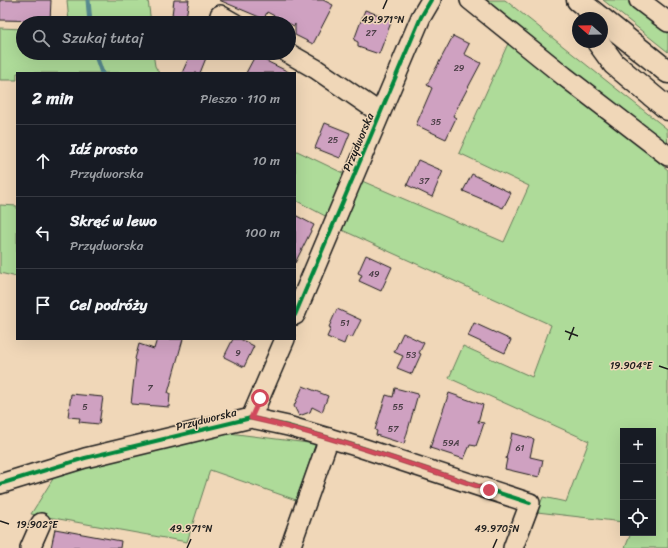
<!DOCTYPE html>
<html lang="pl">
<meta charset="utf-8">
<style>
body{margin:0;font-family:Sriracha,sans-serif;background:#20242c;color:#f1f3f6}
.controls{position:absolute;right:12px;bottom:12px;display:grid;overflow:hidden;border-radius:0px;box-shadow:0 4px 16px #0002}
.controls button{width:36px;height:36px;display:grid;place-items:center;padding:0;border:0;border-bottom:1px solid #363941;background:#171b24;color:#f1f3f6;font:20px sans-serif}
.compass{position:absolute;left:572px;top:12px;width:36px;height:36px;border-radius:50%;background:#171b24;box-shadow:0 4px 16px #0002;rotate:290deg}
.stop{position:absolute;width:12px;height:12px;margin:-9px;border:3px solid #d1495b;border-radius:50%;background:#fff}
.stop.end{background:#d1495b;border-color:#fff;box-shadow:0 1px 4px #0008}
.list{margin:0;padding:0;list-style:none}
h2{display:flex;justify-content:space-between;align-items:center;height:52px;margin:0;padding:0 16px;font-size:17px}
h2 small{font-size:13px;font-weight:400;color:#9ea1a6}
.list li{display:grid;grid-template-columns:26px 1fr auto;gap:12px;align-items:center;box-sizing:border-box;height:72px;padding:0 16px;border-top:1px solid #363941}
.list b{display:block;font-size:15px;white-space:nowrap}
.list p{margin:0;font-size:13px;white-space:nowrap;color:#9ea1a6}
.list em{font-size:13px;font-style:normal;color:#9ea1a6}
.icon{flex:none;width:22px;height:22px;fill:none;stroke:currentColor;stroke-width:2;stroke-linecap:round;stroke-linejoin:round}
.map{position:relative;flex:none;width:668px;height:548px;overflow:hidden}
.search{position:absolute;background:#171b24;box-shadow:0 4px 16px #0002;left:16px;top:16px;width:280px;height:44px;display:flex;align-items:center;gap:10px;box-sizing:border-box;padding:0 14px;border-radius:22px;color:#9ea1a6;font-size:15px}
.panel{position:absolute;background:#171b24;box-shadow:0 4px 16px #0002;left:16px;top:72px;width:280px;height:268px;border-radius:0px}
.map>svg:first-child{display:block}
.green{fill:#aedb99;stroke:#657c5a}
.lines{fill:none;stroke-linecap:round;stroke-linejoin:round}
.stream{stroke:#598a8f;stroke-width:5}
.building{fill:#cfa1c1;stroke:#1c1c1c}
.minor-casing{stroke:#1c1c1c;stroke-width:22}
.highway-casing{stroke:#1c1c1c;stroke-width:25}
.minor{stroke:#f0d7b8;stroke-width:19}
.highway{stroke:#f0d7b8;stroke-width:22}
.cycleway-casing{stroke:#f0d7b8;stroke-width:6}
.cycleway{stroke:#00873e;stroke-width:4}
.route{stroke:#d1495b;stroke-width:5}
.ticks{fill:none;stroke:#1c1c1c;stroke-width:1.5}
.labels{text-anchor:middle;stroke-width:3;stroke-linejoin:round;paint-order:stroke}
.number-label{font-size:9px;fill:#493d45}
.street-label{font-size:11px;fill:#1c1c1c;stroke:#f0d7b8}
.ticks-label{font-size:10px;text-anchor:middle;fill:#1c1c1c;stroke:#f0d7b8;stroke-width:3;stroke-linejoin:round;paint-order:stroke}
</style>
<div class="map">
<svg width="668" height="548" viewBox="0 0 668 548">
<rect width="100%" height="100%" fill="#f0d7b8"/>
<filter id="ink" filterUnits="userSpaceOnUse"><feTurbulence type="fractalNoise" baseFrequency=".025" numOctaves="2"/><feDisplacementMap in="SourceGraphic" scale="8" xChannelSelector="R" yChannelSelector="G"/><feConvolveMatrix kernelMatrix="1 2 1 2 8 2 1 2 1" color-interpolation-filters="sRGB"/></filter>
<g filter="url(#ink)">
<g class="green">
<path d="M67 0H148L151 23H69Z"/>
<path d="M481 0H505L667 129 668 149Z"/>
<path d="M603 0H630L668 29V52Z"/>
<path d="M0 28 23 29V53H153L155 66 159 73H17V80H0Z"/>
<path d="M510 39 668 170V548H625L631 533H653V431H623V522L537 512 543 497 566 502 589 441 449 378 463 346 532 377 551 325 342 230 362 181 504 242 529 186 459 153Z"/>
<path d="M295 150 347 175 329 218 295 200Z"/>
<path d="M0 205 17 206V277L0 273Z"/>
<path d="M221 432 316 444 296 500 210 470 187 542 31 514 56 474Z"/>
</g>
<g class="lines">
<g class="stream">
<path d="M88 0 90 23"/>
<path d="M95 53 102 73"/>
</g>
</g>
<g class="building">
<path d="M0 0H51L50 21 0 20Z"/>
<path d="M174 0H189L186 17 172 15Z"/>
<path d="M219 0H323L333 5 313 44 295 35V24L294 26 267 12 264 19Z"/>
<path d="M365 10 392 20 379 54 358 47V42L354 40Z"/>
<path d="M453 36 469 44 464 54 481 63 453 116 456 118 446 139 416 125 432 88 427 85Z"/>
<path d="M191 53H208L200 73H182Z"/>
<path d="M255 56 260 58 291 73H246Z"/>
<path d="M325 123 350 133 340 158 315 148Z"/>
<path d="M418 160 443 171 432 197 407 185Z"/>
<path d="M472 174 511 193 503 208 463 191Z"/>
<path d="M295 215 314 225 295 263Z"/>
<path d="M366 255 392 267 381 291 359 281 362 275 358 273Z"/>
<path d="M337 309 361 320 352 338 347 336 344 344 327 337 331 328 329 327Z"/>
<path d="M474 323 511 340 505 353 468 336Z"/>
<path d="M403 333 424 343 419 353 421 354 412 374 397 368 403 356 394 352Z"/>
<path d="M157 339H183L168 393H170L169 407 131 404 136 360 135 359 139 344 154 349Z"/>
<path d="M233 339H240L254 346 244 367 224 357Z"/>
<path d="M303 386 328 396 322 412 312 407 310 412 299 416 294 406Z"/>
<path d="M395 388 418 394 404 444 376 435 377 431 375 430 386 395 393 397Z"/>
<path d="M449 393 483 405 478 422 484 423 480 435 476 446 470 445 464 459 430 448Z"/>
<path d="M71 394 103 397 99 424 79 422 80 418 68 417Z"/>
<path d="M512 433 534 439 530 457 543 460 539 477 505 469 507 459H506Z"/>
<path d="M55 529 121 541 120 548H51Z"/>
</g>
<g class="lines">
<defs>
<g id="minor">
<path d="M470 0 564 76 668 156"/>
<path d="M639 0 668 22"/>
<path d="M220 15 234 23"/>
<path d="M288 53 316 69 380 113"/>
<path d="M295 315 421 17 431 0"/>
<path d="M251 418 285 339"/>
<path d="M0 484 85 458 251 418 288 426 359 447 530 503 513 548"/>
<path d="M30 548 41 523"/>
<path d="M290 548 329 438"/>
</g>
<g id="highway">
<path d="M578 0 600 18"/>
<path d="M602 19 668 72"/>
<path d="M598 42 614 64 668 109"/>
</g>
</defs>
<use href="#minor" class="minor-casing"/>
<use href="#highway" class="highway-casing"/>
<use href="#minor" class="minor"/>
<use href="#highway" class="highway"/>
<defs>
<g id="cycleway">
<path d="M295 315 421 17 431 0"/>
<path d="M0 484 85 458 251 418 288 426 359 447 530 503"/>
</g>
</defs>
<use href="#cycleway" class="cycleway-casing"/>
<use href="#cycleway" class="cycleway"/>
</g>
</g>
<g class="lines" filter="url(#ink)">
<path class="route" d="M260 398 251 418C332 436 410 464 489 490"/>
</g>
<path class="ticks" d="M383 9 387 0M565 331 578 336M569 340 574 327M659 366 668 369M0 521 9 524M187 548 191 539M493 548 497 539"/>
<g class="labels">
<g class="number-label">
<text x="371" y="36">27</text>
<text x="459" y="71">29</text>
<text x="436" y="125">35</text>
<text x="333" y="143">25</text>
<text x="424" y="184">37</text>
<text x="374" y="277">49</text>
<text x="345" y="326">51</text>
<text x="238" y="356">9</text>
<text x="411" y="358">53</text>
<text x="150" y="391">7</text>
<text x="85" y="410">5</text>
<text x="398" y="410">55</text>
<text x="393" y="432">57</text>
<text x="451" y="446">59A</text>
<text x="520" y="451">61</text>
</g>
<g class="street-label">
<text transform="translate(358 142) rotate(-67)" y="4">Przydworska</text>
<text transform="translate(206 419) rotate(-14)" y="4">Przydworska</text>
</g>
</g>
<g class="ticks-label">
<text x="383" y="23">49.971°N</text>
<text x="631" y="369">19.904°E</text>
<text x="37" y="528">19.902°E</text>
<text x="191" y="532">49.971°N</text>
<text x="497" y="532">49.970°N</text>
</g>
</svg>
<div class="controls">
<button>+</button>
<button>−</button>
<button><svg class="icon" aria-label="locate" viewBox="0 0 24 24"><circle cx="12" cy="12" r="6"/><path d="M12 2v4M12 18v4M2 12h4M18 12h4"/></svg></button>
</div>
<svg class="compass" viewBox="-18 -18 36 36"><path d="M0-13l5 13h-10z" fill="#e53935"/><path d="M0 13l5-13h-10z" fill="#9ea1a6"/></svg>
<div class="stop" style="left:260px;top:398px"></div>
<div class="stop end" style="left:489px;top:490px"></div>
<div class="search"><svg class="icon" aria-label="search" viewBox="0 0 24 24"><circle cx="10" cy="10" r="6"/><path d="M15 15l6 6"/></svg>Szukaj tutaj</div>
<section class="panel">
<h2>2 min<small>Pieszo · 110 m</small></h2>
<ul class="list">
<li><svg class="icon" aria-label="ahead" viewBox="0 0 24 24"><path d="M12 20V5M6 11l6-6 6 6"/></svg><div><b>Idź prosto</b><p>Przydworska</p></div><em>10 m</em></li>
<li><svg class="icon" aria-label="left" viewBox="0 0 24 24"><path d="M17 20v-9H6M10 6l-5 5 5 5"/></svg><div><b>Skręć w lewo</b><p>Przydworska</p></div><em>100 m</em></li>
<li><svg class="icon" aria-label="arrive" viewBox="0 0 24 24"><path d="M6 21V4h12l-3 4 3 4H6"/></svg><div><b>Cel podróży</b></div></li>
</ul>
</section>
</div>
